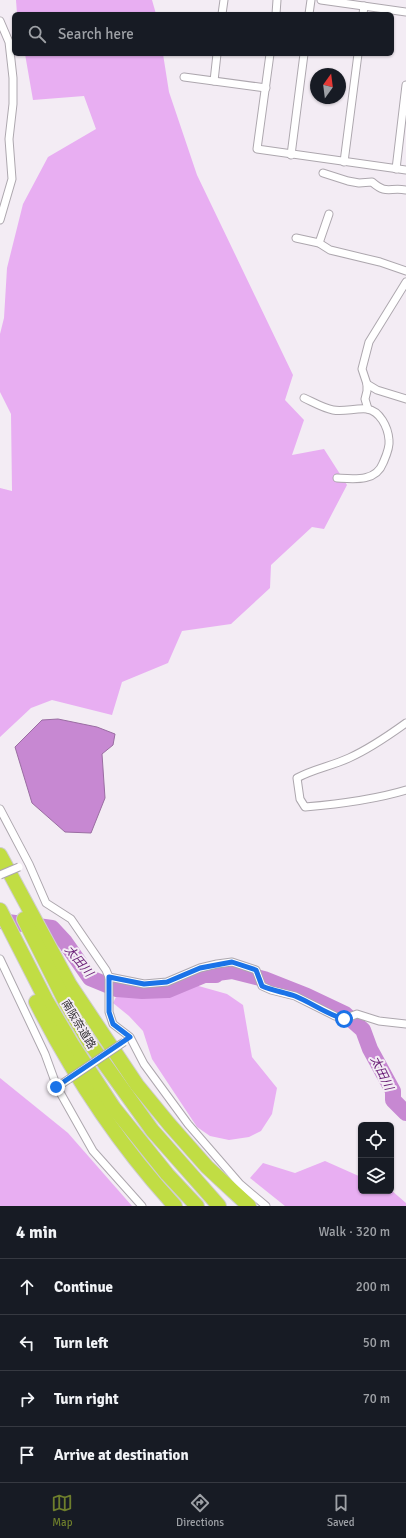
<!DOCTYPE html>
<meta charset="utf-8">
<style>
body{margin:0;font-family:Signika,"Noto Sans JP",sans-serif;background:#20242c;color:#f1f3f6}
.controls{position:absolute;right:12px;bottom:12px;display:grid;overflow:hidden;border-radius:6px;box-shadow:0 1px 3px #0004}
.controls button{width:36px;height:36px;display:grid;place-items:center;padding:0;border:0;border-bottom:1px solid #363941;background:#171b24;color:#f1f3f6;font:20px sans-serif}
.compass{position:absolute;left:310px;top:68px;width:36px;height:36px;border-radius:50%;background:#171b24;box-shadow:0 1px 3px #0004;rotate:14deg}
.stop{position:absolute;width:12px;height:12px;margin:-9px;border:3px solid #1a73e8;border-radius:50%;background:#fff}
.stop.end{background:#1a73e8;border-color:#fff;box-shadow:0 1px 4px #0008}
.list{margin:0;padding:0;list-style:none}
h2{display:flex;justify-content:space-between;align-items:center;height:52px;margin:0;padding:0 16px;font-size:17px}
h2 small{font-size:13px;font-weight:400;color:#9ea1a6}
.list li{display:grid;grid-template-columns:26px 1fr auto;gap:12px;align-items:center;box-sizing:border-box;height:56px;padding:0 16px;border-top:1px solid #363941}
.list b{display:block;font-size:15px;white-space:nowrap}
.list em{font-size:13px;font-style:normal;color:#9ea1a6}
.icon{flex:none;width:22px;height:22px;fill:none;stroke:currentColor;stroke-width:2;stroke-linecap:round;stroke-linejoin:round}
.map{position:relative;flex:none;width:406px;height:1206px;overflow:hidden}
.search{position:absolute;background:#171b24;box-shadow:0 1px 3px #0004;left:12px;right:12px;top:12px;height:44px;display:flex;align-items:center;gap:10px;box-sizing:border-box;padding:0 14px;border-radius:6px;color:#9ea1a6;font-size:15px}
.sheet{height:276px;background:#171b24}
nav{display:flex;justify-content:space-around;align-items:center;box-sizing:border-box;height:56px;border-top:1px solid #363941;background:#171b24;font-size:11px;color:#9ea1a6}
nav a{display:grid;justify-items:center;gap:2px}
nav .on{color:#6e7e2c}
.map>svg:first-child{display:block}
.green{fill:#e8aef2}
.water{fill:#c788d2;stroke:#9a6da2}
.lines{fill:none;stroke-linecap:round;stroke-linejoin:round}
.river{stroke:#c788d2;stroke-width:16}
.minor-casing{stroke:#ada7ae;stroke-width:9}
.motorway-casing{stroke:#cecdce;stroke-width:16}
.minor{stroke:#fff;stroke-width:7}
.motorway{stroke:#c1dd44;stroke-width:14}
.minor-bridge-casing{stroke:#ada7ae;stroke-width:9;stroke-linecap:butt}
.minor-bridge{stroke:#fff;stroke-width:7}
.route{stroke:#1a73e8;stroke-width:5}
.labels{text-anchor:middle;stroke-width:4;stroke-linejoin:round;paint-order:stroke}
.street-label{font-size:11px;fill:#312f32;stroke:#f3ecf4}
.water-label{font-size:12px;font-style:italic;fill:#691d76;stroke:#f3ecf4}
</style>
<div class="map">
<svg width="406" height="1206" viewBox="0 0 406 1206">
<rect width="100%" height="100%" fill="#f3ecf4"/>
<g class="green">
<path d="M16 0H152L156 14H17Z"/>
<path d="M25 54H163L169 92 197 175 293 375 285 400 304 420 292 455 324 449 347 485 324 529 312 527 271 565 270 588 231 624 182 631 168 663 122 682 112 715 52 700 31 708 0 737V488L12 491 11 414 0 392V334L4 318 7 268 23 204 48 157 96 129 84 96 33 100Z"/>
<path d="M195 985 227 994 243 1005 252 1057 277 1088 272 1114 261 1131 249 1137 229 1140 210 1136 197 1127 152 1059 143 1031 129 1016 113 1003 117 995 136 998Z"/>
<path d="M0 1078 68 1133 132 1206H0Z"/>
<path d="M325 1161 361 1177V1191H391V1190L406 1203V1206H285L250 1178 263 1163 295 1173Z"/>
</g>
<path class="water" d="M58 719 97 727 115 734 113 745 102 754 105 798 91 833 65 832 32 803 15 747 42 720Z"/>
<g class="lines">
<path class="river" d="M0 921 52 928 65 942 90 978 117 989 142 991 168 990 204 975H216L217 973 232 971 264 979 307 996 345 1014 363 1030 370 1049 393 1091V1100L406 1113"/>
<defs>
<g id="minor">
<path d="M321 0 406 12"/>
<path d="M222 14 224 0"/>
<path d="M276 14 277 0"/>
<path d="M309 14 311 0"/>
<path d="M363 14 364 6"/>
<path d="M0 21 9 42 13 78V104L9 139 12 179 0 220"/>
<path d="M270 54 257 149 406 170"/>
<path d="M184 77 266 88"/>
<path d="M214 81 217 54"/>
<path d="M291 155 304 54"/>
<path d="M344 162 358 54"/>
<path d="M396 169 406 85"/>
<path d="M323 173 348 181 359 183 372 182C387 195 389 187 406 190"/>
<path d="M296 238 319 243 330 250 380 262 406 271"/>
<path d="M319 243 329 214"/>
<path d="M367 384 377 390 406 399"/>
<path d="M304 398C313 402 323 408 333 410 344 412 355 408 367 409 380 411 388 427 389 440 390 448 386 456 383 463 376 482 354 479 337 478"/>
<path d="M368 409 365 399 367 391V384L362 369 369 342 406 282"/>
<path d="M406 723C388 736 369 749 349 758 332 766 313 769 297 778L300 799 305 807C339 804 373 800 406 790"/>
<path d="M0 809 29 864 46 903 71 919 106 970 109 977V1012L113 1024 130 1037 144 1064 188 1124 240 1184 266 1206"/>
<path d="M0 959 45 1054 57 1087 93 1151 142 1206"/>
<path d="M109 977 144 984 167 982 200 968 217 964 232 962 256 970 262 986 271 990 295 996 335 1016 344 1019 357 1014 379 1021 406 1024"/>
<path d="M57 1087 69 1079"/>
</g>
<g id="motorway">
<path d="M0 855 70 985 137 1085 169 1124 207 1167 249 1206"/>
<path d="M0 910 46 1000 72 1044 114 1108 167 1174 197 1206"/>
<path d="M24 919 66 1003 89 1042 152 1130 219 1206"/>
<path d="M36 1002C73 1075 119 1145 175 1206"/>
</g>
</defs>
<use href="#minor" class="minor-casing"/>
<use href="#motorway" class="motorway-casing"/>
<use href="#minor" class="minor"/>
<use href="#motorway" class="motorway"/>
<defs>
<g id="minor-bridge">
<path d="M0 875 19 867"/>
<path d="M69 1079 124 1042"/>
</g>
</defs>
<use href="#minor-bridge" class="minor-bridge-casing"/>
<use href="#minor-bridge" class="minor-bridge"/>
</g>
<g class="lines">
<path class="route" d="M56 1087 130 1037 113 1024 109 1012V977L144 984 167 982 200 968 232 962 256 970 262 986C273 991 284 992 295 996 312 1003 326 1014 344 1019"/>
</g>
<g class="labels">
<g class="street-label">
<text transform="translate(79 1024) rotate(59)" y="4">南阪奈道路</text>
</g>
<g class="water-label">
<text transform="translate(79 961) rotate(50)" y="4">太田川</text>
<text transform="translate(382 1073) rotate(64)" y="4">太田川</text>
</g>
</g>
</svg>
<div class="controls">
<button><svg class="icon" aria-label="locate" viewBox="0 0 24 24"><circle cx="12" cy="12" r="6"/><path d="M12 2v4M12 18v4M2 12h4M18 12h4"/></svg></button>
<button><svg class="icon" aria-label="layers" viewBox="0 0 24 24"><path d="M12 4l9 5-9 5-9-5zM3 14l9 5 9-5"/></svg></button>
</div>
<svg class="compass" viewBox="-18 -18 36 36"><path d="M0-13l5 13h-10z" fill="#e53935"/><path d="M0 13l5-13h-10z" fill="#9ea1a6"/></svg>
<div class="stop" style="left:344px;top:1019px"></div>
<div class="stop end" style="left:56px;top:1087px"></div>
<div class="search"><svg class="icon" aria-label="search" viewBox="0 0 24 24"><circle cx="10" cy="10" r="6"/><path d="M15 15l6 6"/></svg>Search here</div>
</div>
<section class="sheet">
<h2>4 min<small>Walk · 320 m</small></h2>
<ul class="list">
<li><svg class="icon" aria-label="ahead" viewBox="0 0 24 24"><path d="M12 20V5M6 11l6-6 6 6"/></svg><div><b>Continue</b></div><em>200 m</em></li>
<li><svg class="icon" aria-label="left" viewBox="0 0 24 24"><path d="M17 20v-9H6M10 6l-5 5 5 5"/></svg><div><b>Turn left</b></div><em>50 m</em></li>
<li><svg class="icon" aria-label="right" viewBox="0 0 24 24"><path d="M7 20v-9h11M14 6l5 5-5 5"/></svg><div><b>Turn right</b></div><em>70 m</em></li>
<li><svg class="icon" aria-label="arrive" viewBox="0 0 24 24"><path d="M6 21V4h12l-3 4 3 4H6"/></svg><div><b>Arrive at destination</b></div></li>
</ul>
</section>
<nav>
<a class="on"><svg class="icon" aria-label="map" viewBox="0 0 24 24"><path d="M3 6l6-2 6 2 6-2v14l-6 2-6-2-6 2zM9 4v14M15 6v14"/></svg>Map</a>
<a><svg class="icon" aria-label="directions" viewBox="0 0 24 24"><path d="M12 3l9 9-9 9-9-9zM9 14v-3h6M13 9l2 2-2 2"/></svg>Directions</a>
<a><svg class="icon" aria-label="saved" viewBox="0 0 24 24"><path d="M7 4h10v16l-5-4-5 4z"/></svg>Saved</a>
</nav>
